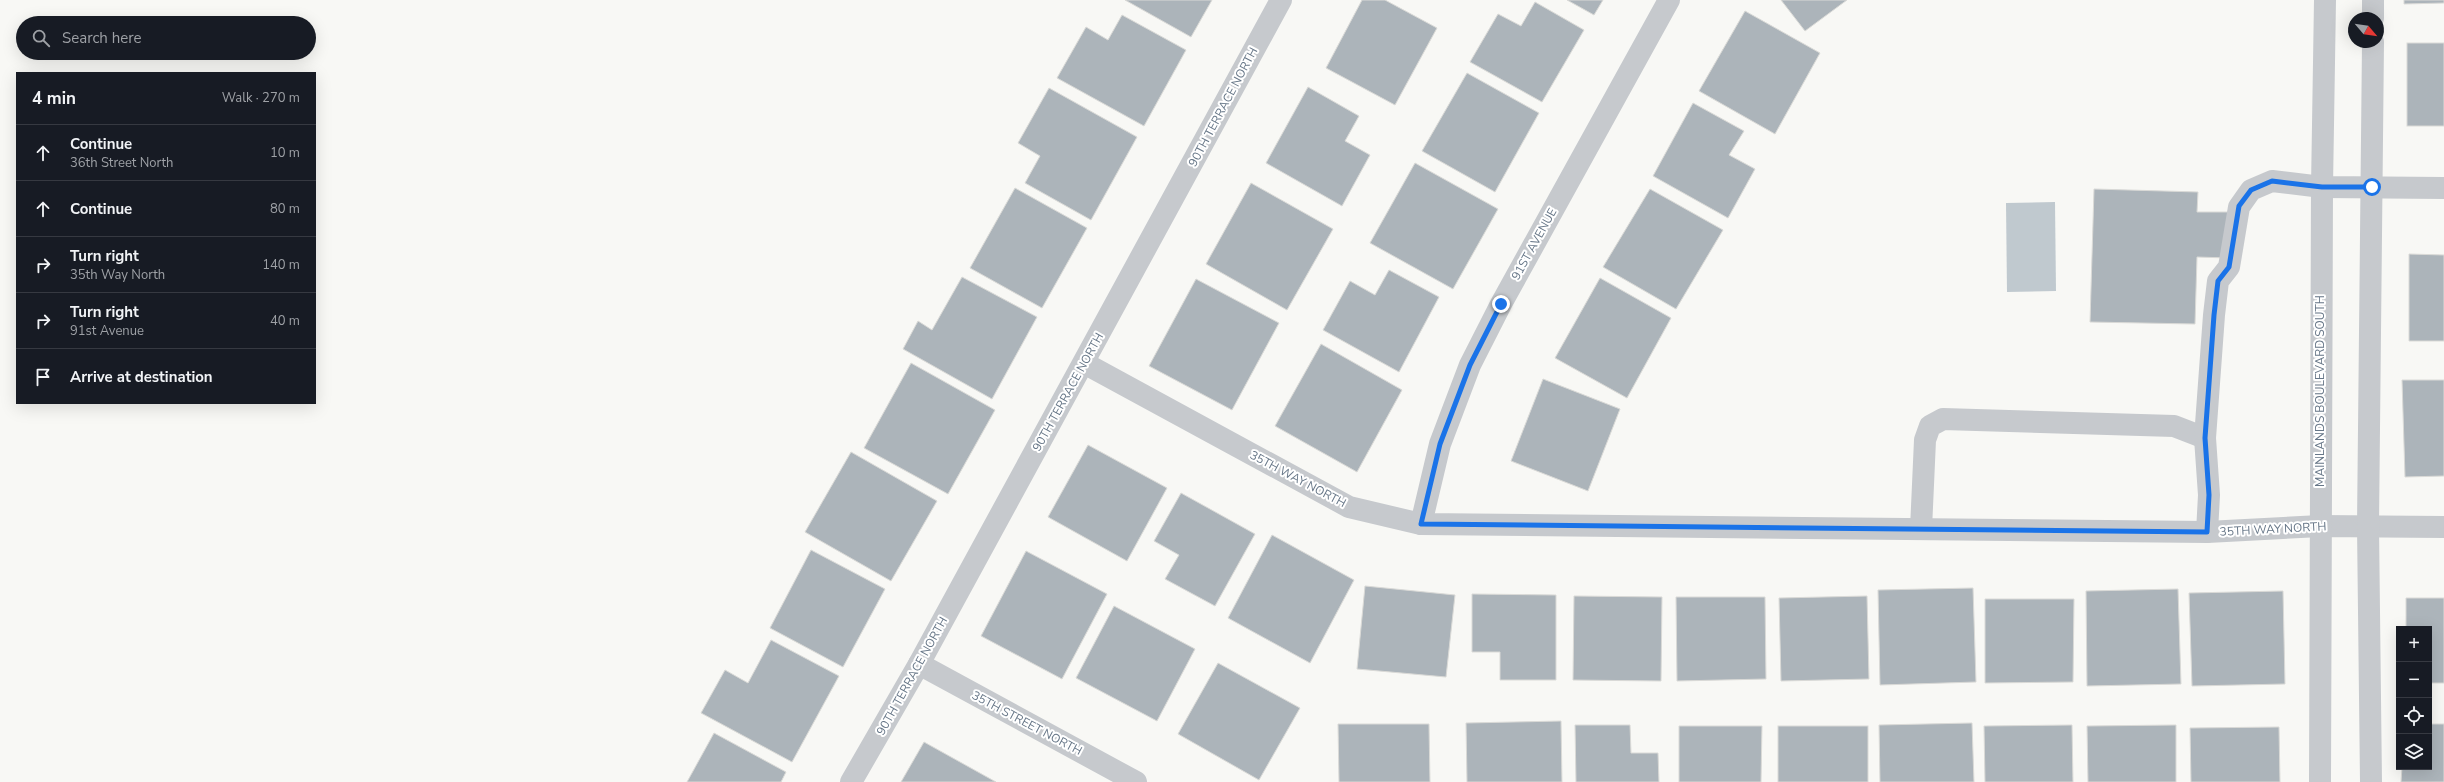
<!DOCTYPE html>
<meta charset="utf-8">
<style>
body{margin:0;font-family:"Nunito Sans",sans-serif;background:#242831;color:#f1f3f6}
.controls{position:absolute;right:12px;bottom:12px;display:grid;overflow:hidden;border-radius:0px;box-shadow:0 4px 16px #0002}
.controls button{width:36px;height:36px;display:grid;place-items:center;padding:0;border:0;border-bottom:1px solid #363941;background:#171b24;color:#f1f3f6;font:20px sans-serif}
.compass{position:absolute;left:2348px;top:12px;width:36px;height:36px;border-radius:50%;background:#171b24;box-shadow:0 4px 16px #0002;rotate:119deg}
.stop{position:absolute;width:12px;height:12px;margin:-9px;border:3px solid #1a73e8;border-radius:50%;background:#fff}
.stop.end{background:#1a73e8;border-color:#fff;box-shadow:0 1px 4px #0008}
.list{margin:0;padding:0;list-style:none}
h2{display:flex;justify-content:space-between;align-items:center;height:52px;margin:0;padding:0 16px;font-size:17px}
h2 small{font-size:13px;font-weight:400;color:#9ea1a6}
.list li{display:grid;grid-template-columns:26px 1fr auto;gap:12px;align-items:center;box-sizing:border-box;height:56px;padding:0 16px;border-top:1px solid #363941}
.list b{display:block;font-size:15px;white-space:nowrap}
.list p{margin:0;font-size:13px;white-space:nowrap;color:#9ea1a6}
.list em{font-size:13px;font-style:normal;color:#9ea1a6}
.icon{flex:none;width:22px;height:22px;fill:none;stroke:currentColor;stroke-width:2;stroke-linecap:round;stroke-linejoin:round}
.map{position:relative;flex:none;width:2444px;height:782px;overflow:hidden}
.search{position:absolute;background:#171b24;box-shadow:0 4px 16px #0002;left:16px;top:16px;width:300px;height:44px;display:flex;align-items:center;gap:10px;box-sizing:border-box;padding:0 14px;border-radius:22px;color:#9ea1a6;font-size:15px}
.panel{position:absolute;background:#171b24;box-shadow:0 4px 16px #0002;left:16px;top:72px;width:300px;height:332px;border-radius:0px}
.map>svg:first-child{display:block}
.water{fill:#c0c9cf}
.building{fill:#acb4ba;stroke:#dadad7}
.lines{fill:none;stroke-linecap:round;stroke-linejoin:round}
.minor{stroke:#c6c9cd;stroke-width:22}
.route{stroke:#1a73e8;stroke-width:5}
.labels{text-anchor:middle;stroke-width:4;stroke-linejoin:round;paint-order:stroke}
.street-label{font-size:12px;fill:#667687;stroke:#fff}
</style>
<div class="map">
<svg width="2444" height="782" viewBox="0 0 2444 782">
<rect width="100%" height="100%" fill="#f8f8f5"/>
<path class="water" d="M2055 202 2056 291 2007 292 2006 203Z"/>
<g class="building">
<path d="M1125 0H1212L1191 37Z"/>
<path d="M1362 0H1385L1437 28 1395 105 1326 68Z"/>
<path d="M1567 0H1603L1594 15Z"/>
<path d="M1781 0H1847L1805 31Z"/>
<path d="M2404 0H2444V3L2404 4Z"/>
<path d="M1535 2 1584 30 1542 102 1470 62 1498 14 1521 26Z"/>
<path d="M1745 11 1820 53 1775 134 1699 91Z"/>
<path d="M1122 15 1186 50 1144 126 1057 78 1086 27 1108 40Z"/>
<rect x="2407" y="43" width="37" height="83"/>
<path d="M1467 73 1539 113 1495 192 1422 151Z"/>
<path d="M1308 87 1359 116 1345 141 1370 155 1342 206 1266 163Z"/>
<path d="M1049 88 1137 137 1091 220 1025 183 1040 156 1018 143Z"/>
<path d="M1693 103 1744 131 1729 155 1755 169 1728 218 1653 176Z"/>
<path d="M1415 163 1498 209 1453 289 1370 243Z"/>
<path d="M1251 183 1333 229 1287 310 1206 264Z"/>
<path d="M1015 188 1087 228 1042 308 970 268Z"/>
<path d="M1650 189 1723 230 1676 309 1603 267Z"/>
<path d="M2094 189 2198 192 2197 212H2230L2229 258 2197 257 2195 324 2090 322Z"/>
<path d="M2409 254 2444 255V341H2409Z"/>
<path d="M1389 270 1439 297 1399 372 1323 330 1350 281 1375 295Z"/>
<path d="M962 277 1037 317 992 399 903 349 918 321 932 330Z"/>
<path d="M1600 278 1671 318 1627 398 1555 358Z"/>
<path d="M1196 279 1279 323 1232 410 1149 366Z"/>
<path d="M1321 344 1402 390 1357 472 1275 426Z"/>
<path d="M911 363 995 410 948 494 864 448Z"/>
<path d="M1543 379 1620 409 1588 491 1511 461Z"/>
<path d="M2402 380H2444V476L2405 477Z"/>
<path d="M1088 445 1167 488 1127 561 1048 517Z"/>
<path d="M851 452 937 501 891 581 805 532Z"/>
<path d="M1181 493 1255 534 1215 606 1165 579 1179 555 1154 541Z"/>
<path d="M1272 535 1354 580 1310 663 1228 618Z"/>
<path d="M811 550 885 589 843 667 770 628Z"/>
<path d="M1026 551 1107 594 1062 679 981 636Z"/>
<path d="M1365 586 1455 595 1446 677 1357 669Z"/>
<path d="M1973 588 1976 682 1880 685 1878 590Z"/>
<path d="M2178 589 2181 684 2087 686 2086 591Z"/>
<path d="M2283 591 2285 684 2192 686 2189 593Z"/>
<path d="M1472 594 1556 595V680H1500V652H1472Z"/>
<path d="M1574 596 1662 597 1661 681 1573 680Z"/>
<path d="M1867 596 1869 679 1781 681 1779 598Z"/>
<path d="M1676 597H1765L1766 679 1677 681Z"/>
<path d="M2406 598H2444V683H2429V629H2406Z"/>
<path d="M1985 599H2074L2073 682 1985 683Z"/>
<path d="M1114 606 1195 649 1157 721 1076 678Z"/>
<path d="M771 640 839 676 792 762 701 713 725 670 748 683Z"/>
<path d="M1218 663 1300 708 1259 780 1178 734Z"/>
<path d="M1561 721 1562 782H1467L1466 723Z"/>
<path d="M1972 723 1974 782H1880L1879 725Z"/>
<path d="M1338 724H1429L1430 782H1339Z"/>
<path d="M2429 724H2444V782H2401L2402 767H2429Z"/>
<path d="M1575 725H1630L1631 753H1658L1659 782H1576Z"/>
<path d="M2072 725 2073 782H1985L1984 726Z"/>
<path d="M2176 725V782H2088L2087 726Z"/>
<path d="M1679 726H1762L1761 782H1679Z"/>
<rect x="1778" y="726" width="90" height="56"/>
<path d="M2279 727 2280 782H2191L2190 728Z"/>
<path d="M714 733 786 772 781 782H687Z"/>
<path d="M924 742 996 782H901Z"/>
</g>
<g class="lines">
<g class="minor">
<path d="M2373 18V0"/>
<path d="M1084 363 1349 507 1421 524 2207 532 2320 526 2444 527"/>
<path d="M1421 524 1440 444 1470 365 1501 304 1669 0"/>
<path d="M1921 529 1925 440 1930 426 1943 419 2174 426 2205 438"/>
<path d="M2207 532 2209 495 2205 438 2214 315 2218 281 2229 267 2239 207 2251 190 2272 181 2322 187 2444 188"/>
<path d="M919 664 1136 782"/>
<path d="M851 782 919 664 1281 0"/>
<path d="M2320 782 2322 187 2325 0"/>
<path d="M2371 782 2368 526 2373 42"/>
</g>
</g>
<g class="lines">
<path class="route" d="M1501 304 1470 365 1440 444 1421 524 2207 532 2209 495 2205 438 2214 315 2218 281 2229 267 2239 206 2251 190 2272 181 2322 187H2372"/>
</g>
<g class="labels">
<g class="street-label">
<text transform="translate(1223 107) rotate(-62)" y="4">90TH TERRACE NORTH</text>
<text transform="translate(1534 244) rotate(-61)" y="4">91ST AVENUE</text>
<text transform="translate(2320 391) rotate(-90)" y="4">MAINLANDS BOULEVARD SOUTH</text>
<text transform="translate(1068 392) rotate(-61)" y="4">90TH TERRACE NORTH</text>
<text transform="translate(1298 479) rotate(28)" y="4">35TH WAY NORTH</text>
<text transform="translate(2273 529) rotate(-3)" y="4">35TH WAY NORTH</text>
<text transform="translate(912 676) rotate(-61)" y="4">90TH TERRACE NORTH</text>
<text transform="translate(1027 723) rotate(28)" y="4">35TH STREET NORTH</text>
</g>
</g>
</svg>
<div class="controls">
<button>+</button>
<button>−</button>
<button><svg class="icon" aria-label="locate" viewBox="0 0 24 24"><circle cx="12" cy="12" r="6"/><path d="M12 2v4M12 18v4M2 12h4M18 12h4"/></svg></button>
<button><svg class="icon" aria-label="layers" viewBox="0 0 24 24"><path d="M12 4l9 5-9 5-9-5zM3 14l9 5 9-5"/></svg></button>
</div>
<svg class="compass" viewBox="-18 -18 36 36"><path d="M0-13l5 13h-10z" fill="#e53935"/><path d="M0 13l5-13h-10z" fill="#9ea1a6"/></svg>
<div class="stop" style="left:2372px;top:187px"></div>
<div class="stop end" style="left:1501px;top:304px"></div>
<div class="search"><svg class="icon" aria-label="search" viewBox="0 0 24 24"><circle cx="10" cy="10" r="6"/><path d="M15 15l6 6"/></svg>Search here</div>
<section class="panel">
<h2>4 min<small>Walk · 270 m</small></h2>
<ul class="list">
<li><svg class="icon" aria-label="ahead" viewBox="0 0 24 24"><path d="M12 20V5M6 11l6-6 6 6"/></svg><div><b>Continue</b><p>36th Street North</p></div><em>10 m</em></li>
<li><svg class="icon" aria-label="ahead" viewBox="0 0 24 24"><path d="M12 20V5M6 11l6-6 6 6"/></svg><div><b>Continue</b></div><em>80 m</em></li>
<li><svg class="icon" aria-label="right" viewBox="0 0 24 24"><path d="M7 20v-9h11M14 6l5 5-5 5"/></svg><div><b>Turn right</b><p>35th Way North</p></div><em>140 m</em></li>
<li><svg class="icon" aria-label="right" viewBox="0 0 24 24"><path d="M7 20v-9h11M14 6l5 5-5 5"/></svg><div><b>Turn right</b><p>91st Avenue</p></div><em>40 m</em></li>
<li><svg class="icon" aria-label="arrive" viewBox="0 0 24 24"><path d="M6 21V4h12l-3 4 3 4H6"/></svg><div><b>Arrive at destination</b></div></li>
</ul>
</section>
</div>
